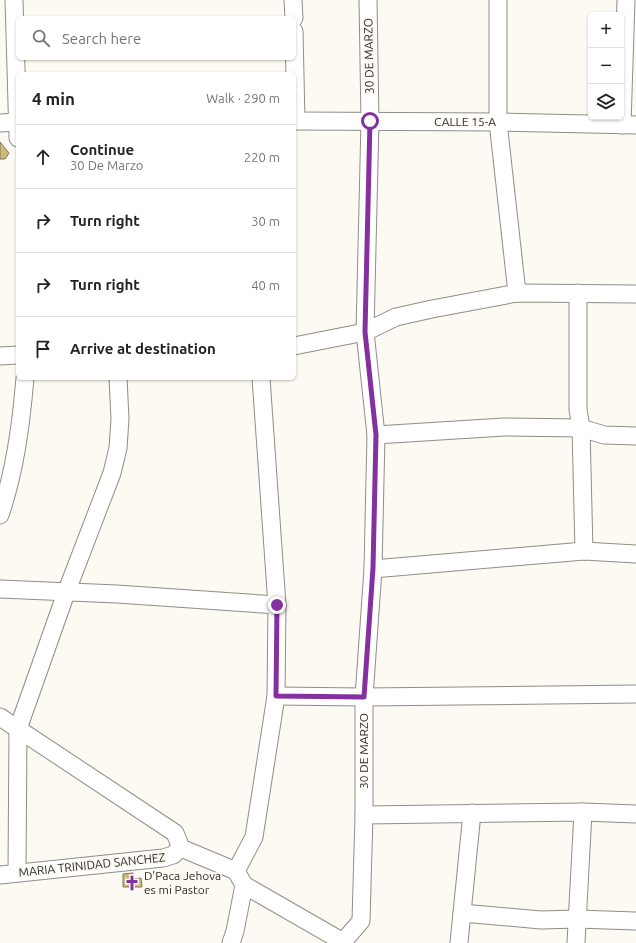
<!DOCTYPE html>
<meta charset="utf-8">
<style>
body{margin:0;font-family:Ubuntu,sans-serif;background:#f6f6f6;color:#222}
.controls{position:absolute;right:12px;top:12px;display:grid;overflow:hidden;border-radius:6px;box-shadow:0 1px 3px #0004}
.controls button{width:36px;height:36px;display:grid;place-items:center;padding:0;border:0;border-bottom:1px solid #e0e0e0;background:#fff;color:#222;font:20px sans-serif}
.stop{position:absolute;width:12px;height:12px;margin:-9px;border:3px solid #84309e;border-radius:50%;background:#fff}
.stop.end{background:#84309e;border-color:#fff;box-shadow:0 1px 4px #0008}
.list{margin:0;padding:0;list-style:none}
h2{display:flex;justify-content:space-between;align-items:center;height:52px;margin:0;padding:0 16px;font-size:17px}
h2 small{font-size:13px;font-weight:400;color:#767676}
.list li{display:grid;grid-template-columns:26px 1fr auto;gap:12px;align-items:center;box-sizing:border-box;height:64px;padding:0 16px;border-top:1px solid #e0e0e0}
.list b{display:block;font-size:15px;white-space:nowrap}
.list p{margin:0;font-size:13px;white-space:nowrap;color:#767676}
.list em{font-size:13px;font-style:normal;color:#767676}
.icon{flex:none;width:22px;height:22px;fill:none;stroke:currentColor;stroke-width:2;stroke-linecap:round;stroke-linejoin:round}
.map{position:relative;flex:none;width:636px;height:943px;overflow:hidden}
.search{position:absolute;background:#fff;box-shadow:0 1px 3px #0004;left:16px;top:16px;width:280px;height:44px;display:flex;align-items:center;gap:10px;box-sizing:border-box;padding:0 14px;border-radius:6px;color:#767676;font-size:15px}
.panel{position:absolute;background:#fff;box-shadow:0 1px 3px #0004;left:16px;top:72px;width:280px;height:308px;border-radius:6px}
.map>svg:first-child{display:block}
.building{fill:#d1bb71;stroke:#797771}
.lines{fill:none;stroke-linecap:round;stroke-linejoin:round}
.minor-casing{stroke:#8f8d87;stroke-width:19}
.minor{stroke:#fff;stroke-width:17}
.route{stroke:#84309e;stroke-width:5}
.labels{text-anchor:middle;stroke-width:3.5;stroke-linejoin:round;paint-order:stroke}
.street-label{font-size:12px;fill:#2d2c29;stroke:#fcfaf3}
.poi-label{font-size:12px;fill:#2d2c29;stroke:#fcfaf3;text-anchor:start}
</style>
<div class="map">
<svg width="636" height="943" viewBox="0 0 636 943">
<rect width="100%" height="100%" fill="#fcfaf3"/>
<g class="building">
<path d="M0 142 9 153 5 159H0Z"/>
<path d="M133 873V879L141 878 142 887H123V874Z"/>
</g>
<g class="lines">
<defs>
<g id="minor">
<path d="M14 0 18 138"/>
<path d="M293 0 294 18"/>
<path d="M498 0V122L517 293"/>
<path d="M294 31 296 121"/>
<path d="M294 121 498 122 636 125"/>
<path d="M0 123 18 122"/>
<path d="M622 125 626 0"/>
<path d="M578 293V409L581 428 584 551"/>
<path d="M294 346 365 332 396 317 432 309 517 293 636 294"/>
<path d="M0 356 18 355"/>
<path d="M376 435 504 427 581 428 604 435 636 436"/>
<path d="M0 515C15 471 21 425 25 378"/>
<path d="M373 569 584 551 636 554"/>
<path d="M0 589 117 594 277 605"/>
<path d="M276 696 364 697 636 694"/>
<path d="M0 717 175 833 181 848 236 871"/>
<path d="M364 815 583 812 636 814"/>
<path d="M236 871 254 837 276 696 277 605 261 378"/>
<path d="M236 871 244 885 345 943"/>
<path d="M17 873 18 729 66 593 112 473 118 448 120 419 118 378"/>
<path d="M0 875 163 858 173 855 181 848"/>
<path d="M462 913 541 920 577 919 636 921"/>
<path d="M231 943 235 931 244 885"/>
<path d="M342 943 361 921 364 815V697L373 569 376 435 365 332 370 121 368 0"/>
<path d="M459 943 472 813"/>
<path d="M576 943 583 812"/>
</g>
</defs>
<use href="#minor" class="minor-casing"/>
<use href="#minor" class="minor"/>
</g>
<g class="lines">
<path class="route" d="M277 605 276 696 364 697 373 568 376 435 365 332 370 121"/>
</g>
<defs>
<symbol id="church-bare" viewBox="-9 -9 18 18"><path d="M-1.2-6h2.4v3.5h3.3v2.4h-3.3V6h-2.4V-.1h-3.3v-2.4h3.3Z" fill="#84309e" stroke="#fcfaf3" stroke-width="2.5" paint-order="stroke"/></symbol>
</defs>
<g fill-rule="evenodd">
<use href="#church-bare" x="121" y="872" width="22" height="22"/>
</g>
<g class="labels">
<g class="street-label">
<text transform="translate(369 56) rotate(-91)" y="4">30 DE MARZO</text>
<text x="465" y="126">CALLE 15-A</text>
<text transform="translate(364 751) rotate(-90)" y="4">30 DE MARZO</text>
<text transform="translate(92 865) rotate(-6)" y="4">MARIA TRINIDAD SANCHEZ</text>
</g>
<g class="poi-label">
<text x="144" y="880">D'Paca Jehova<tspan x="144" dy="14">es mi Pastor</tspan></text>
</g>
</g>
</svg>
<div class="controls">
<button>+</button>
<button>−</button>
<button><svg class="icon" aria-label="layers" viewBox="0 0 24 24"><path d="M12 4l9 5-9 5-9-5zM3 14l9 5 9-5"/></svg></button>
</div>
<div class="stop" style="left:370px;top:121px"></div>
<div class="stop end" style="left:277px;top:605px"></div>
<div class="search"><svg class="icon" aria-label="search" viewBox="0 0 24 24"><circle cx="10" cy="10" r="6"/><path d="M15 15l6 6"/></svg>Search here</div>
<section class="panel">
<h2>4 min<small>Walk · 290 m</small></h2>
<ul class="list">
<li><svg class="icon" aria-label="ahead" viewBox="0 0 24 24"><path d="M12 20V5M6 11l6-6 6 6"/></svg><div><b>Continue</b><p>30 De Marzo</p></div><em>220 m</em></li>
<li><svg class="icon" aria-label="right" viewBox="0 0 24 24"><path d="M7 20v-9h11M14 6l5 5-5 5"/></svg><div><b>Turn right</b></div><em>30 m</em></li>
<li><svg class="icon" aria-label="right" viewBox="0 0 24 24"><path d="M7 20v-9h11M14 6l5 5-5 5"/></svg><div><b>Turn right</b></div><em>40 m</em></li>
<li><svg class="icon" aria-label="arrive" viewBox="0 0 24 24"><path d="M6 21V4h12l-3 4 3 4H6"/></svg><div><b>Arrive at destination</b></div></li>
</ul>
</section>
</div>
